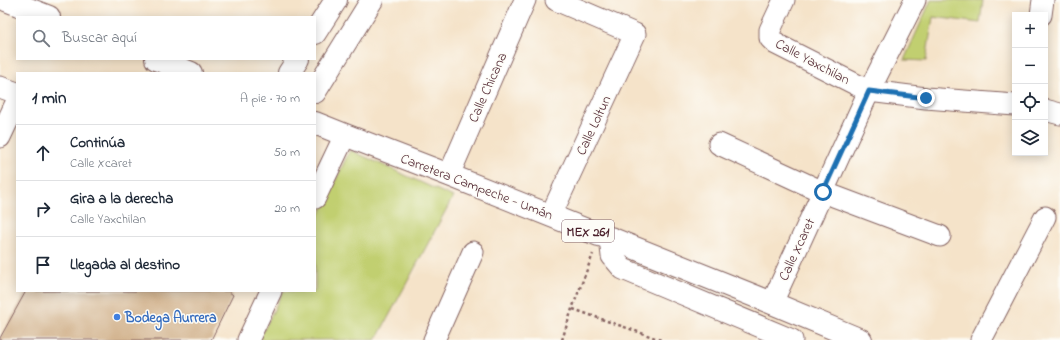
<!DOCTYPE html>
<html lang="es">
<meta charset="utf-8">
<style>
body{margin:0;font-family:"Indie Flower",sans-serif;background:#f6f6f7;color:#1f2937}
.controls{position:absolute;right:12px;top:12px;display:grid;overflow:hidden;border-radius:0px;box-shadow:0 2px 10px #0003}
.controls button{width:36px;height:36px;display:grid;place-items:center;padding:0;border:0;border-bottom:1px solid #e0e1e3;background:#fff;color:#1f2937;font:20px sans-serif}
.stop{position:absolute;width:12px;height:12px;margin:-9px;border:3px solid #1f6fb2;border-radius:50%;background:#fff}
.stop.end{background:#1f6fb2;border-color:#fff;box-shadow:0 1px 4px #0008}
.list{margin:0;padding:0;list-style:none}
h2{display:flex;justify-content:space-between;align-items:center;height:52px;margin:0;padding:0 16px;font-size:17px}
h2 small{font-size:13px;font-weight:400;color:#747a83}
.list li{display:grid;grid-template-columns:26px 1fr auto;gap:12px;align-items:center;box-sizing:border-box;height:56px;padding:0 16px;border-top:1px solid #e0e1e3}
.list b{display:block;font-size:15px;white-space:nowrap}
.list p{margin:0;font-size:13px;white-space:nowrap;color:#747a83}
.list em{font-size:13px;font-style:normal;color:#747a83}
.icon{flex:none;width:22px;height:22px;fill:none;stroke:currentColor;stroke-width:2;stroke-linecap:round;stroke-linejoin:round}
.map{position:relative;flex:none;width:1060px;height:340px;overflow:hidden}
.search{position:absolute;background:#fff;box-shadow:0 2px 10px #0003;left:16px;top:16px;width:300px;height:44px;display:flex;align-items:center;gap:10px;box-sizing:border-box;padding:0 14px;border-radius:0px;color:#747a83;font-size:15px}
.panel{position:absolute;background:#fff;box-shadow:0 2px 10px #0003;left:16px;top:72px;width:300px;height:220px;border-radius:0px}
.map>svg:first-child{display:block}
.green{fill:#c1cf70;stroke:#86774e}
.building{fill:#d2b28d}
.lines{fill:none;stroke-linecap:round;stroke-linejoin:round}
.minor-casing{stroke:#866462;stroke-width:23}
.major-casing{stroke:#866462;stroke-width:24}
.path{stroke:#866462;stroke-width:2.5;stroke-dasharray:3 3;stroke-linecap:butt}
.minor{stroke:#fff;stroke-width:21}
.major{stroke:#fff;stroke-width:22}
.route{stroke:#1f6fb2;stroke-width:5}
.shop-dot{fill:#3f7fe0;stroke:#fdfcf7;stroke-width:1.5}
.labels{text-anchor:middle;stroke-width:3;stroke-linejoin:round;paint-order:stroke}
.shield{fill:#fdfcf7;stroke:#806168;stroke-width:1}
.shield-label{font-size:13px;font-weight:bold;fill:#4a1f2b}
.street-label{font-size:14px;fill:#4a1f2b;stroke:#fdfcf7}
.shop-label{font-size:14px;font-weight:bold;fill:#366cbe;stroke:#fdfcf7;text-anchor:start}
</style>
<div class="map">
<svg width="1060" height="340" viewBox="0 0 1060 340">
<rect width="100%" height="100%" fill="#fdfcf7"/>
<filter id="ink" filterUnits="userSpaceOnUse"><feTurbulence type="fractalNoise" baseFrequency=".025" numOctaves="2"/><feDisplacementMap in="SourceGraphic" scale="8" xChannelSelector="R" yChannelSelector="G"/><feConvolveMatrix kernelMatrix="1 2 1 2 8 2 1 2 1" color-interpolation-filters="sRGB"/></filter>
<filter id="wash" filterUnits="userSpaceOnUse"><feTurbulence type="fractalNoise" baseFrequency=".012" numOctaves="4" result="noise"/><feDisplacementMap in="SourceGraphic" scale="16" xChannelSelector="R" yChannelSelector="G"/><feGaussianBlur stdDeviation="0.9" result="paint"/><feColorMatrix in="noise" values="0 0 0 0 0 0 0 0 0 0 0 0 0 0 0 0 0 1.4 0 .05"/><feComposite in="paint" operator="in"/></filter>
<g filter="url(#wash)">
<rect width="100%" height="100%" fill="#f5e3c9"/>
<g class="green">
<path d="M931 0H983L980 23 933 17 926 61 904 60Z"/>
<path d="M350 150 453 197 376 340H259L283 291H315V224Z"/>
</g>
<g id="blocks">
<path class="building" d="M26 291H228L233 295 211 340H0V338Z"/>
</g>
</g>
<g filter="url(#ink)">
<use href="#blocks" fill-opacity="0" stroke="#866462" stroke-width="1"/>
<g class="lines">
<defs>
<g id="minor">
<path d="M784 0 770 30V38L776 44 869 91 926 98 1015 105"/>
<path d="M1041 15 1043 0"/>
<path d="M0 87 17 93"/>
<path d="M1045 110 1060 114"/>
<path d="M0 137 17 101"/>
<path d="M719 144 823 192 940 236"/>
<path d="M449 175 525 0"/>
<path d="M315 198 345 135"/>
<path d="M551 215 635 34 556 0"/>
<path d="M610 238 612 256 623 269 792 340"/>
<path d="M772 303 869 91 915 0"/>
<path d="M248 340 271 291"/>
<path d="M434 340 473 252"/>
<path d="M981 340 1045 217"/>
</g>
<g id="major">
<path d="M6 0 49 17"/>
<path d="M315 33 336 0"/>
<path d="M156 59 191 73"/>
<path d="M289 73 298 59"/>
<path d="M315 92 372 0"/>
<path d="M315 123 345 135 449 175 599 235 610 238 772 303 861 340"/>
</g>
</defs>
<use href="#minor" class="minor-casing"/>
<use href="#major" class="major-casing"/>
<g class="path">
<path d="M573 309 661 340"/>
<path d="M562 340 572 309 593 254"/>
</g>
<use href="#minor" class="minor"/>
<use href="#major" class="major"/>
</g>
</g>
<g class="lines" filter="url(#ink)">
<path class="route" d="M823 192 869 91 926 98"/>
</g>
<circle class="shop-dot" cx="117" cy="317" r="4"/>
<g class="labels">
<rect class="shield" x="562" y="220" width="52" height="22" rx="3"/>
<g class="shield-label">
<text x="588" y="236">MEX 261</text>
</g>
<g class="street-label">
<text transform="translate(813 61) rotate(28)" y="5">Calle Yaxchilan</text>
<text transform="translate(487 87) rotate(-66)" y="5">Calle Chicana</text>
<text transform="translate(593 125) rotate(-65)" y="5">Calle Loltun</text>
<text transform="translate(477 186) rotate(21)" y="5">Carretera Campeche - Umán</text>
<text transform="translate(796 249) rotate(-65)" y="5">Calle Xcaret</text>
</g>
<g class="shop-label">
<text x="125" y="322">Bodega Aurrera</text>
</g>
</g>
</svg>
<div class="controls">
<button>+</button>
<button>−</button>
<button><svg class="icon" aria-label="locate" viewBox="0 0 24 24"><circle cx="12" cy="12" r="6"/><path d="M12 2v4M12 18v4M2 12h4M18 12h4"/></svg></button>
<button><svg class="icon" aria-label="layers" viewBox="0 0 24 24"><path d="M12 4l9 5-9 5-9-5zM3 14l9 5 9-5"/></svg></button>
</div>
<div class="stop" style="left:823px;top:192px"></div>
<div class="stop end" style="left:926px;top:98px"></div>
<div class="search"><svg class="icon" aria-label="search" viewBox="0 0 24 24"><circle cx="10" cy="10" r="6"/><path d="M15 15l6 6"/></svg>Buscar aquí</div>
<section class="panel">
<h2>1 min<small>A pie · 70 m</small></h2>
<ul class="list">
<li><svg class="icon" aria-label="ahead" viewBox="0 0 24 24"><path d="M12 20V5M6 11l6-6 6 6"/></svg><div><b>Continúa</b><p>Calle Xcaret</p></div><em>50 m</em></li>
<li><svg class="icon" aria-label="right" viewBox="0 0 24 24"><path d="M7 20v-9h11M14 6l5 5-5 5"/></svg><div><b>Gira a la derecha</b><p>Calle Yaxchilan</p></div><em>20 m</em></li>
<li><svg class="icon" aria-label="arrive" viewBox="0 0 24 24"><path d="M6 21V4h12l-3 4 3 4H6"/></svg><div><b>Llegada al destino</b></div></li>
</ul>
</section>
</div>
